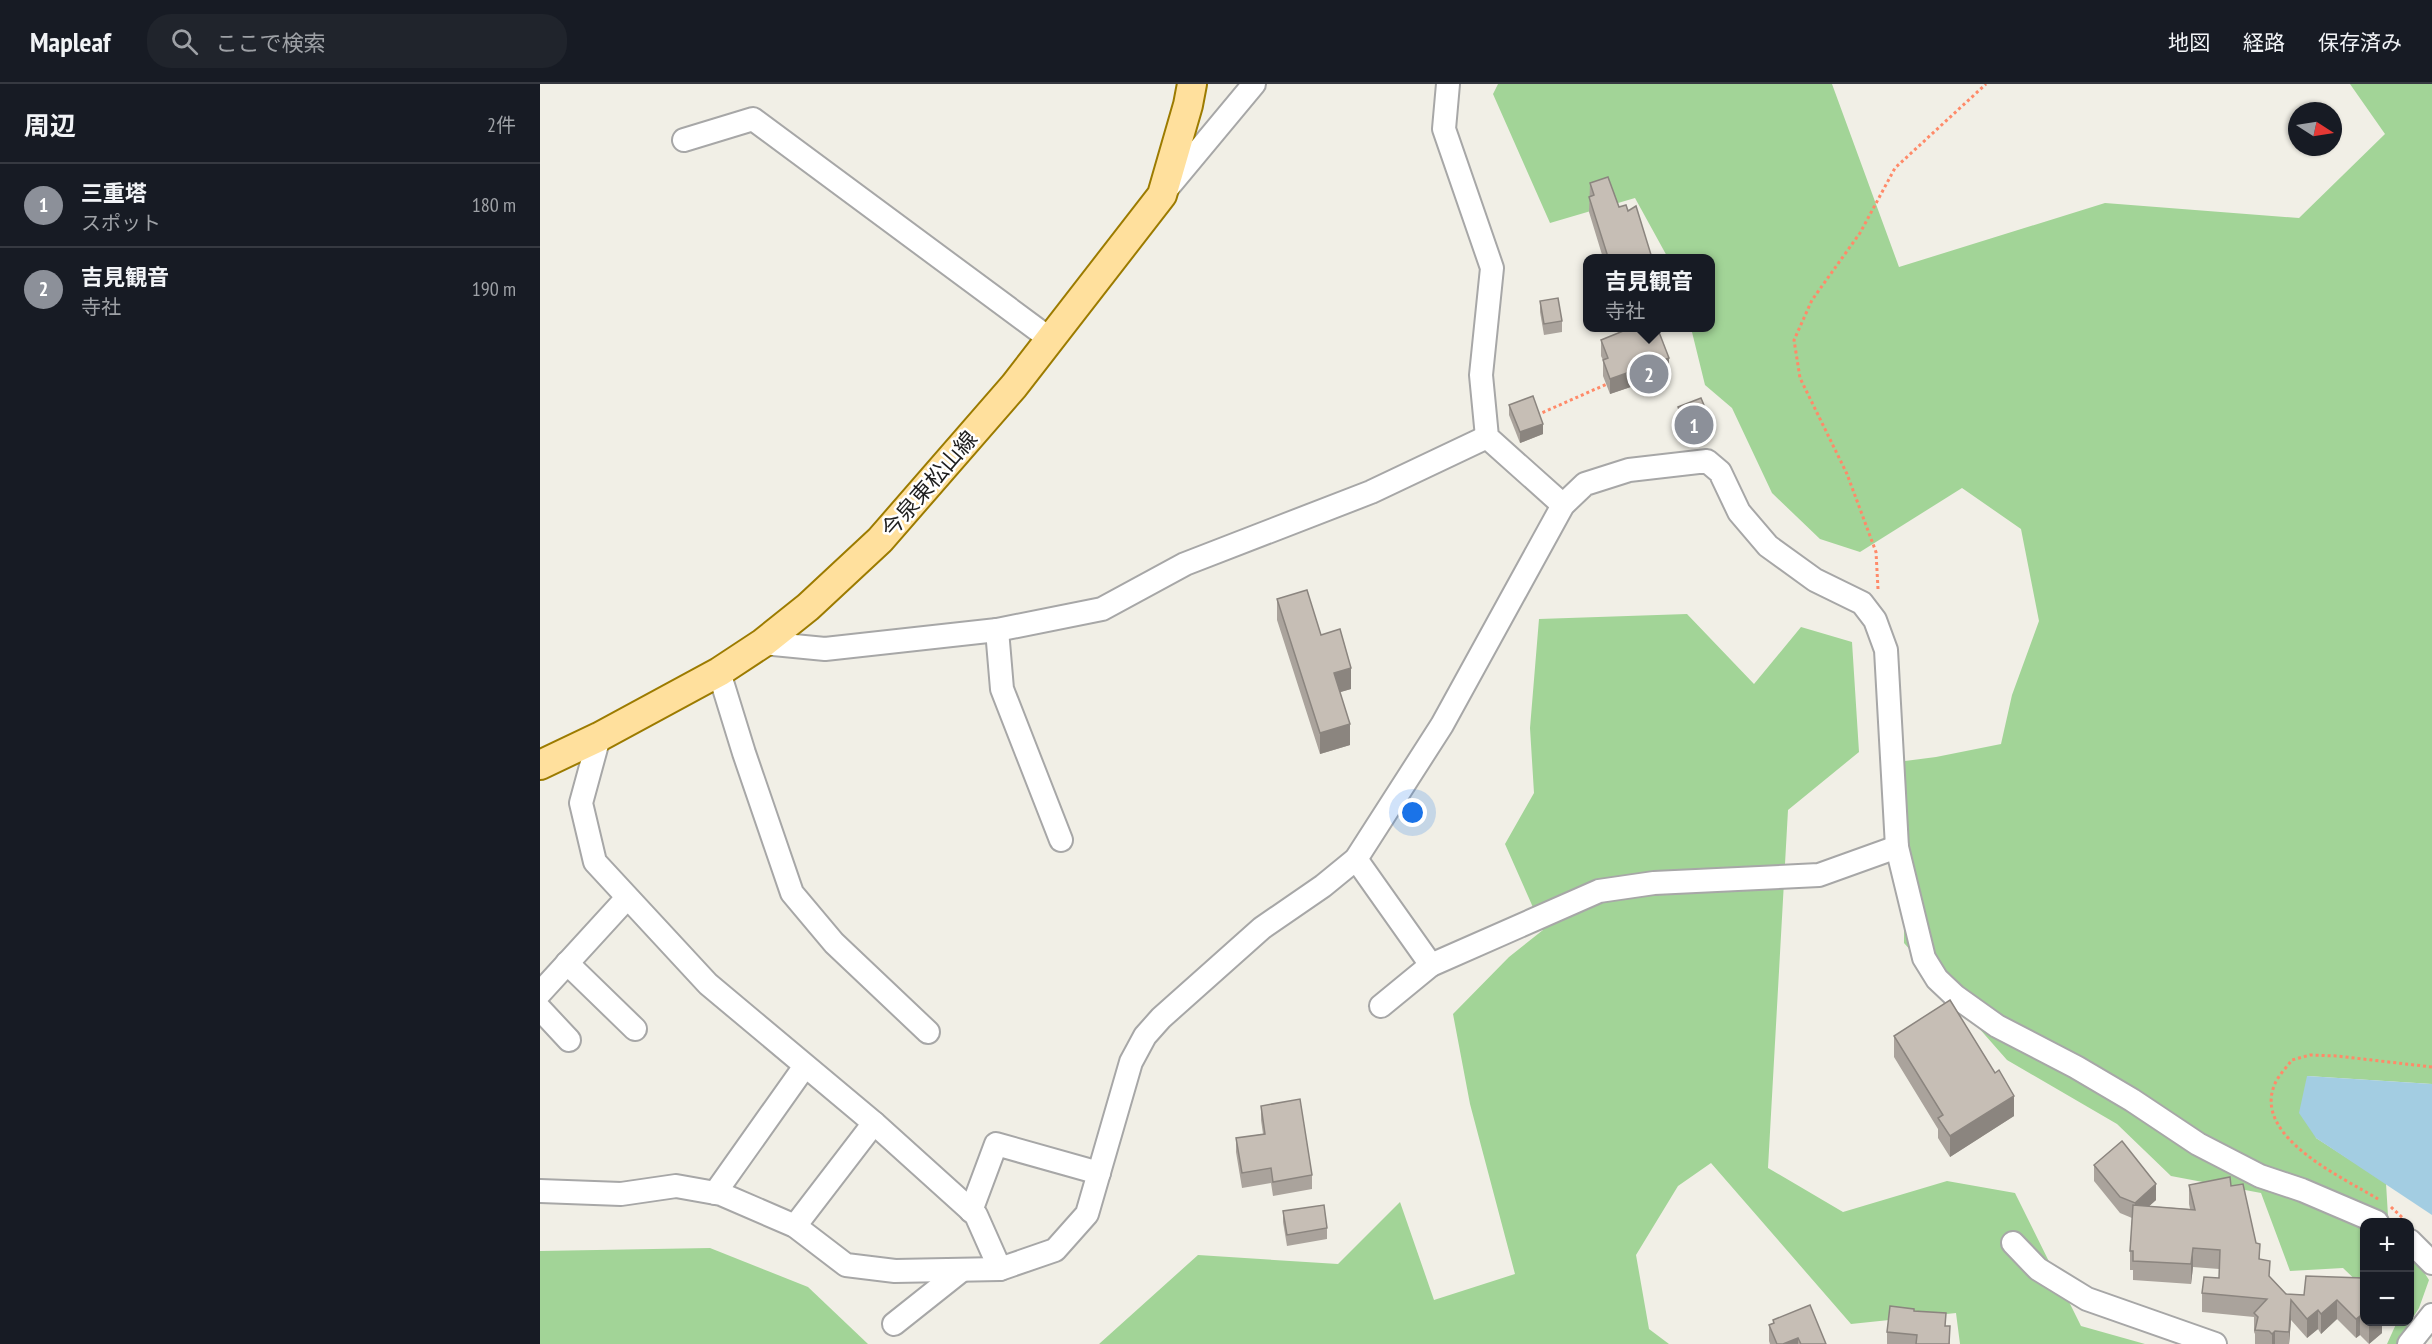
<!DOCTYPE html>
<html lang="ja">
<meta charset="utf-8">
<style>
body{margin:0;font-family:"PT Sans Narrow","Noto Sans JP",sans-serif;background:#20242c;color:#f1f3f6}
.controls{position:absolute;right:18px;bottom:18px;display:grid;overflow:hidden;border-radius:12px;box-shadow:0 2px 4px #0004}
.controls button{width:54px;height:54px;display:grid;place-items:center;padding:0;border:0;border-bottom:2px solid #363941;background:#171b24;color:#f1f3f6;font:30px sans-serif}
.compass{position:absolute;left:1748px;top:18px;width:54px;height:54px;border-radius:50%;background:#171b24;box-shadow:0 2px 4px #0004;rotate:102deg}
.you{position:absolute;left:873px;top:729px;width:21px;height:21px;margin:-15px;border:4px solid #fff;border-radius:50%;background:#1a73e8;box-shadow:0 0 0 9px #1a73e833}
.badge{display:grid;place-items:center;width:39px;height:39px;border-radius:50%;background:#8c9099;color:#fff;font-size:20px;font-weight:700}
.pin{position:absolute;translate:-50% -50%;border:3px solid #fff;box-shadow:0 2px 6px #0006}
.popup{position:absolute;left:1043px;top:170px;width:132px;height:78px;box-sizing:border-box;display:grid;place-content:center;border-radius:12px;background:#171b24;filter:drop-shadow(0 2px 4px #0005);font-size:20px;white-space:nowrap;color:#9ea1a6}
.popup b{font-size:22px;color:#f1f3f6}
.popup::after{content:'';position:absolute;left:50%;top:100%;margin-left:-12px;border:12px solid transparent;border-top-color:#171b24}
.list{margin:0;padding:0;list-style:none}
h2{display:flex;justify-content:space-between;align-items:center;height:78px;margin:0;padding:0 24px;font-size:26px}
h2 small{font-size:20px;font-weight:400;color:#9ea1a6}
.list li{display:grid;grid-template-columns:39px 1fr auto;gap:18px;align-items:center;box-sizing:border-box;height:84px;padding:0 24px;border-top:2px solid #363941}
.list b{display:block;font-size:22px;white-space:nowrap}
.list p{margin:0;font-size:20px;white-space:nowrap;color:#9ea1a6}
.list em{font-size:20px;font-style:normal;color:#9ea1a6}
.icon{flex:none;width:33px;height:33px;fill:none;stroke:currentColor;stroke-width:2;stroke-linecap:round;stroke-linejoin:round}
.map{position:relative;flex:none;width:1892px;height:1260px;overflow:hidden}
header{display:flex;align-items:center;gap:36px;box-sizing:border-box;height:84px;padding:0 30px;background:#171b24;border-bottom:2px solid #363941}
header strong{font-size:28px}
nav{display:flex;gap:33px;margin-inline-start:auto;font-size:21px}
.search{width:420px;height:54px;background:#20242c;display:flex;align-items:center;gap:15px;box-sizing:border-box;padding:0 21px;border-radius:24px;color:#9ea1a6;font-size:22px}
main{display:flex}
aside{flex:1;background:#171b24}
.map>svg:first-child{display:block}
.forest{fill:#a2d497}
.water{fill:#a3cde2}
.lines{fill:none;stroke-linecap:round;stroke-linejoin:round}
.minor-casing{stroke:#a7a7a7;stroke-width:26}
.major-casing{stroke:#9c7b00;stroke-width:32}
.path{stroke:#ff8a69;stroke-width:3;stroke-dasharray:3 3;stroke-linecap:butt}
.minor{stroke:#fff;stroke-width:22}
.major{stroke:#ffe09d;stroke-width:28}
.wall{fill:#aaa39c}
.shaded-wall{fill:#8b857f}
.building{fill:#c6beb5;stroke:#8b857f;stroke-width:1.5}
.labels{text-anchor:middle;stroke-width:5;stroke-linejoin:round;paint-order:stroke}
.street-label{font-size:22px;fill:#202020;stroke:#fff}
</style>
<header>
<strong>Mapleaf</strong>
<div class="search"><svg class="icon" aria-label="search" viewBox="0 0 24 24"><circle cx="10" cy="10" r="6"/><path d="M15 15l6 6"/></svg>ここで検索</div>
<nav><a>地図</a><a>経路</a><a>保存済み</a></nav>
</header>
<main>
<aside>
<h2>周辺<small>2件</small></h2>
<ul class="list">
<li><span class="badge">1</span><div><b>三重塔</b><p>スポット</p></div><em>180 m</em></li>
<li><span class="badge">2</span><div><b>吉見観音</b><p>寺社</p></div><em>190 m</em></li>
</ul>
</aside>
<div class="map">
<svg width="1892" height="1260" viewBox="0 0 1892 1260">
<rect width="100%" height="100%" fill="#f1efe6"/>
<g class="forest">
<path d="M958 0H1292L1359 183 1565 119 1759 134 1845 50 1810 0H1892V1000L1767 992 1776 1054 1846 1099 1848 1132 1852 1138H1824V1204L1803 1184 1750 1187 1721 1109 1631 1092 1577 1040 1467 976 1364 859 1365 677 1396 673 1461 660 1472 611 1499 537 1481 445 1422 404 1320 468 1280 455 1232 409 1192 324 1165 301 1151 244H1170V174H1128L1095 114 1010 139 953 10Z"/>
<path d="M1147 530 1214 600 1261 543 1312 558 1319 668 1248 726 1228 1084 1303 1128 1407 1097 1475 1109 1541 1242 1605 1260H1420L1416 1229 1311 1240 1171 1079 1138 1102 1096 1171 1109 1245 1129 1260H559L658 1171 798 1180 860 1118 894 1216 975 1190 930 1020 913 930 969 873 1003 846 965 760 994 709 990 644 999 535Z"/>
<path d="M170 1164 268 1203 328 1260H0V1167Z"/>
<path d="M1870 1166 1889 1196 1879 1224 1856 1260H1847L1857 1238H1870Z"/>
</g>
<path class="water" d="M1767 992 1892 1000V1131L1776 1054 1759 1029Z"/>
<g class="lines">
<defs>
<g id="minor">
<path d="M908 0 904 45 952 184 941 291 947 353 1023 421"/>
<path d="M144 56 213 35 510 255"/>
<path d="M625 107 714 0"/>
<path d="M457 546 462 605 521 756"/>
<path d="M223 559 285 565 457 546 562 525 645 480 831 408 947 353"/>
<path d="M179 588 204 669 252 809 294 859 388 948"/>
<path d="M59 653 41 719 55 778 168 900 334 1039 436 1131 460 1185"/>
<path d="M816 775 891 881 1059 807 1114 799 1279 791 1357 763"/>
<path d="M27 879 95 945"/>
<path d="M0 909 86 815"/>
<path d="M841 922 891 881"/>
<path d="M0 925 29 956"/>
<path d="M0 1107 81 1110 136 1102 181 1110 255 1142 306 1181 355 1187 460 1185 515 1166 547 1130 591 978 605 952 621 934 722 844 783 802 816 775 902 641 1023 421 1045 400 1089 386 1167 377 1180 388 1199 428 1228 462 1275 496 1322 519 1335 536 1346 566 1357 763 1384 874 1397 895 1415 912 1457 942 1536 983 1592 1016 1658 1060 1720 1092 1762 1106 1837 1138"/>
<path d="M175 1109 265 982"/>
<path d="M431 1127 456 1060 559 1089"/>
<path d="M255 1142 334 1039"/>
<path d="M1870 1157 1892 1179"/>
<path d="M1473 1159 1498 1185 1547 1215 1675 1260"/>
<path d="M354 1240 422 1186"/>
<path d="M1869 1260 1892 1231"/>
</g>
<path id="major" d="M0 681 59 653 179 588 223 559 268 523 340 456 474 302 622 111 648 21 652 0"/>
</defs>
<use href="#minor" class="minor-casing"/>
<use href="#major" class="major-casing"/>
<g class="path">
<path d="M997 331 1067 300"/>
<path d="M1338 505 1336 468 1307 390 1260 294 1254 256 1272 216 1320 149 1355 84 1446 0"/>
<path d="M1838 1115C1804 1094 1714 1054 1734 1002 1737 993 1746 984 1752 976L1770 971 1797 972 1892 983"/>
<path d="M1851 1123 1866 1137"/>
</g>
<use href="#minor" class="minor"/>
<use href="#major" class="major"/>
</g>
<g class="wall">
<path d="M1050 99 1079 123 1088 127 1112 174H1063L1049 128Z"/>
<path d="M1000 217 1022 237V248L1004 251 1000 228Z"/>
<path d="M1061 256 1129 290 1070 310 1063 292V276L1061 272Z"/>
<path d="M969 321 1003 350 980 359 969 331Z"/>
<path d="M1138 323 1171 349 1147 358 1138 334Z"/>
<path d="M737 515 781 551 811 605 800 608 810 661 780 670 737 536Z"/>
<path d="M1354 952 1474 1032 1410 1073 1398 1054V1045L1354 973Z"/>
<path d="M721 1022 772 1091V1105L733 1112 731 1099 702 1104 696 1068V1054L723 1050 721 1036Z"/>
<path d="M1554 1081 1616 1116 1609 1122 1650 1125 1649 1120V1101L1691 1102 1720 1175 1730 1193 1746 1210 1764 1211 1824 1208V1238H1842V1249L1829 1260 1820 1251 1816 1254 1797 1235 1781 1250 1778 1245 1767 1254 1751 1236 1749 1260H1715V1250L1714 1248V1233L1662 1228V1209L1679 1194V1185L1653 1183 1651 1200 1593 1196V1186H1590V1167L1592 1134 1580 1129 1554 1097Z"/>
<path d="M743 1127 787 1144V1155L747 1162 743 1138Z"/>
<path d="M1374 1227 1406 1242 1410 1260H1347V1248Z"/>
<path d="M1233 1236 1286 1260H1230L1229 1257V1241L1233 1239Z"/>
</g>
<g class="shaded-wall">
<path d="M1129 274V290L1070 310V295Z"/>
<path d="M1171 338V349L1147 358V348Z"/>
<path d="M1003 340V350L980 359V348Z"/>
<path d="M811 584V605L794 610V589Z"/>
<path d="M810 640V661L780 670V649Z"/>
<path d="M1474 1012V1032L1410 1073V1052Z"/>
<path d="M1616 1100V1116L1595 1135V1119Z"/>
<path d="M1653 1164V1183L1651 1200V1180Z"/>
<path d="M1751 1216V1236L1749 1260V1248Z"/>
<path d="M1797 1216V1235L1781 1250V1230Z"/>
<path d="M1778 1226V1245L1767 1254V1235Z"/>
<path d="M1820 1232V1251L1816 1254V1235Z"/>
<path d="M1833 1238H1842V1249L1829 1260V1241Z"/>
<path d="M1735 1247V1260H1732V1250Z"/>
<path d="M1258 1254V1260H1243Z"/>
</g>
<g class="building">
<path d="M1068 93 1079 123 1086 121 1088 127 1096 122 1112 174H1065L1068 173 1049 113 1054 111 1050 99Z"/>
<path d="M1018 214 1022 237 1004 240 1000 217Z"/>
<path d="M1093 243H1117L1129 274 1070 295 1063 276 1068 274 1061 256Z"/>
<path d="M993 312 1003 340 980 348 969 321Z"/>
<path d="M1161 314 1171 338 1147 348 1138 323Z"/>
<path d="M767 506 781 551 800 545 811 584 794 589 810 640 780 649 737 515Z"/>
<path d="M1410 916 1455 989 1459 986 1474 1012 1410 1052 1398 1034 1403 1031 1354 952Z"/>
<path d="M760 1015 772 1091 733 1098 731 1084 702 1089 696 1054 725 1050 721 1022Z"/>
<path d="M1582 1057 1616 1100 1595 1119 1580 1113 1554 1081Z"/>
<path d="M1690 1093 1691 1102 1703 1100 1716 1159 1720 1160 1719 1175 1730 1177 1729 1192 1746 1210 1764 1211 1766 1192 1823 1194V1208H1824V1237L1820 1232 1816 1235 1797 1216 1781 1230 1778 1226 1767 1235 1751 1216 1749 1248 1735 1247 1732 1250 1729 1247 1715 1246 1718 1233 1714 1229 1727 1215 1662 1209 1664 1193 1679 1194 1680 1166 1653 1164 1651 1180 1593 1177V1167H1590L1593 1121 1655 1126 1649 1101Z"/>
<path d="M784 1121 787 1144 747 1151 743 1127Z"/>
<path d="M1270 1221 1286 1260H1261L1258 1254 1243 1260H1237L1229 1241 1234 1239 1233 1236Z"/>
<path d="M1350 1222 1374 1225V1227L1406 1229 1405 1242H1410L1409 1260H1376L1377 1251 1347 1248Z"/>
<path d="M1825 1238H1833L1829 1241Z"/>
</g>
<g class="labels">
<g class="street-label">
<text transform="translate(389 400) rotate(-49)" y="8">今泉東松山線</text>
</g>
</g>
</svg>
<div class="controls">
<button>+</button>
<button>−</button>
</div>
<svg class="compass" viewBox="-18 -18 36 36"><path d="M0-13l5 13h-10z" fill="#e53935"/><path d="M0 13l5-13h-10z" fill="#9ea1a6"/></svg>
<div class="you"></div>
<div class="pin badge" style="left:1154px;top:341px">1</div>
<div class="pin badge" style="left:1109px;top:290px">2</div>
<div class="popup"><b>吉見観音</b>寺社</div>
</div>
</main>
